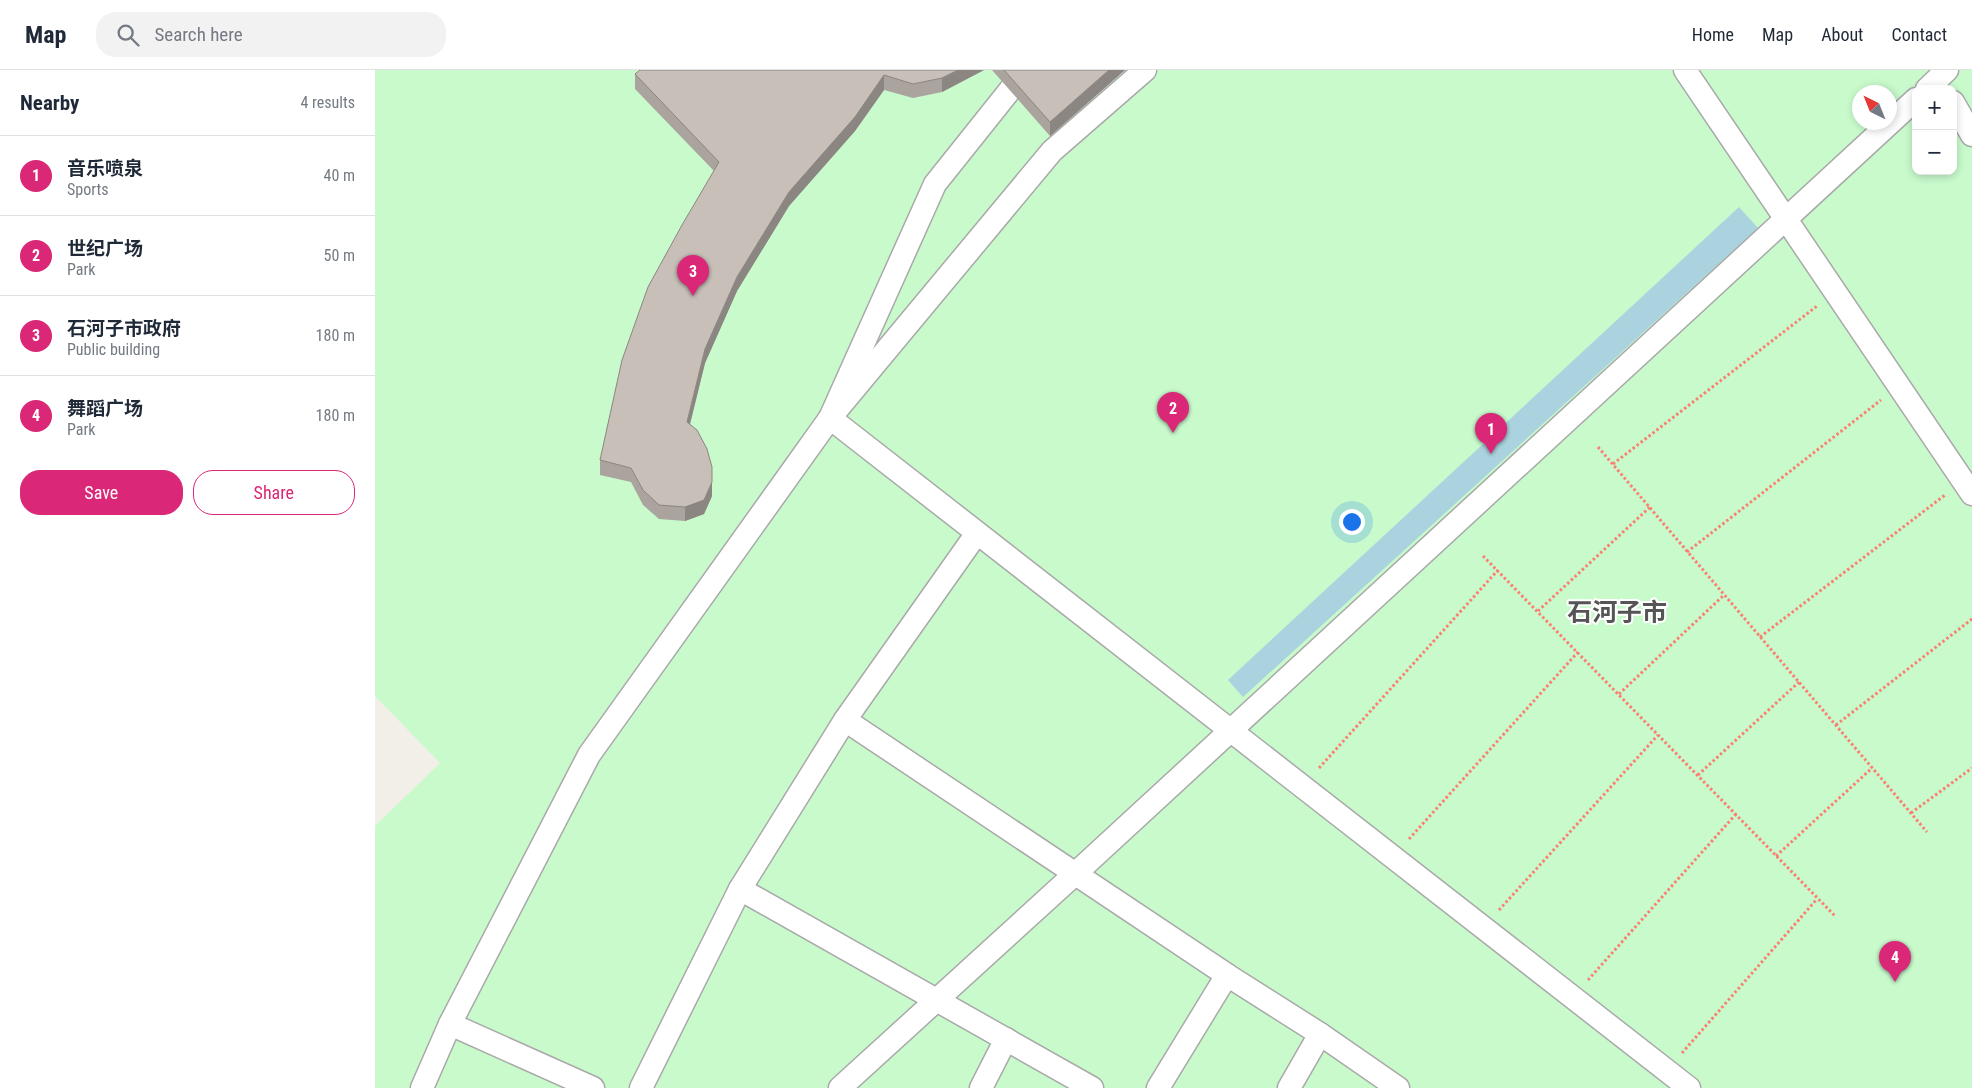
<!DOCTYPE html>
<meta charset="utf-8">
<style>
body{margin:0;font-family:"Roboto Condensed","Noto Sans SC",sans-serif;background:#f2f2f3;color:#1f2937}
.controls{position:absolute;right:15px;top:15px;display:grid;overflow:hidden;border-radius:10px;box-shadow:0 2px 8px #0003}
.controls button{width:45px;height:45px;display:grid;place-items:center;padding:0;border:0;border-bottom:1px solid #e0e1e3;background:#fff;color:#1f2937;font:25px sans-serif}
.compass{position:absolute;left:1477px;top:15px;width:45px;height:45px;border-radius:50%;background:#fff;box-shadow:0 2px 8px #0003;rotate:317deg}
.you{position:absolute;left:976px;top:451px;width:18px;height:18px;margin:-12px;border:4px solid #fff;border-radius:50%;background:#1a73e8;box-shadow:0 0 0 8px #1a73e833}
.badge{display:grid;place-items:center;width:32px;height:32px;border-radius:50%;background:#db2777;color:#fff;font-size:16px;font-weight:700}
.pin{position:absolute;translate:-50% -41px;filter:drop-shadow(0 1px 2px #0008)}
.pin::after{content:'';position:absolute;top:26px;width:18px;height:15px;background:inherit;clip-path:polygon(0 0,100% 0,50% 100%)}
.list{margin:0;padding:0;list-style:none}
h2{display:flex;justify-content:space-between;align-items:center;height:65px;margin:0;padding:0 20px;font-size:21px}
h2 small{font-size:16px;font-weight:400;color:#747a83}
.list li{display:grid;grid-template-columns:32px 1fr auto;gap:15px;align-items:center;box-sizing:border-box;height:80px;padding:0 20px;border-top:1px solid #e0e1e3}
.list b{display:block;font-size:19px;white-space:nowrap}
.list p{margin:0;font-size:16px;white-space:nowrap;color:#747a83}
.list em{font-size:16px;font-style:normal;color:#747a83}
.actions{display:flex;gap:10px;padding:15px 20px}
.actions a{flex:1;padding:11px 0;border:1px solid #db2777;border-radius:20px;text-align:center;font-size:18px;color:#db2777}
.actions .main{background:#db2777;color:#fff}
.icon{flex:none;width:28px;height:28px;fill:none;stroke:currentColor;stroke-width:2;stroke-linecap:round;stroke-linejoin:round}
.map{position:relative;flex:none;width:1597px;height:1018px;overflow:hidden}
header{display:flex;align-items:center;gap:30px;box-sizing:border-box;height:70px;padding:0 25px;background:#fff;border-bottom:1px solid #e0e1e3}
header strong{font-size:24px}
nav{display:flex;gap:28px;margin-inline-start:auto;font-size:18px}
.search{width:350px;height:45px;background:#f2f2f3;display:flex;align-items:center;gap:12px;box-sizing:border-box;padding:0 18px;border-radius:20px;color:#747a83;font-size:19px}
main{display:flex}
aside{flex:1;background:#fff}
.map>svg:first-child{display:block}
.park{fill:#c8facc;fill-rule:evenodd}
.water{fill:#aad3df}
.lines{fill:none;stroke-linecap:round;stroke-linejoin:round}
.pedestrian-casing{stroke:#a9a9a9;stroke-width:25}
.path{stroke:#fa8072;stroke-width:3;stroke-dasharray:2.5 2.5;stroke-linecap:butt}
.pedestrian{stroke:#fff;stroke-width:22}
.wall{fill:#aba49e}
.shaded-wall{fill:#8b8681}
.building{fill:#c7bfb8;stroke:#8b8681}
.labels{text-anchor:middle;stroke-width:4;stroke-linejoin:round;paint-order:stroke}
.town-label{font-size:25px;font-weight:bold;fill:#555;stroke:#fff}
</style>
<header>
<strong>Map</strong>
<div class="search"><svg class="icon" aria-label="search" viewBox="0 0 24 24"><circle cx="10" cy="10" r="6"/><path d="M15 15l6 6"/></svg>Search here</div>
<nav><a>Home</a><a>Map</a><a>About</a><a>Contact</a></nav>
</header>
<main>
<aside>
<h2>Nearby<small>4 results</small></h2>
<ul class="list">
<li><span class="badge">1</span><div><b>音乐喷泉</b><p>Sports</p></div><em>40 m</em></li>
<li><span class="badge">2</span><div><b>世纪广场</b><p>Park</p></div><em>50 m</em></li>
<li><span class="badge">3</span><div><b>石河子市政府</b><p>Public building</p></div><em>180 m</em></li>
<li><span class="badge">4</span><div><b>舞蹈广场</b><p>Park</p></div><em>180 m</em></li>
</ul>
<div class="actions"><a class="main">Save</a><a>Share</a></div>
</aside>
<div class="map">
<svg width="1597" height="1018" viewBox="0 0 1597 1018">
<rect width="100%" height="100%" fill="#f2efe9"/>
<path class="park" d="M0 0H1597V1018H0V756L65 693 0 626ZM1541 19H1578V101H1541ZM1484 22H1514V52H1484Z"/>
<path class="water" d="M1364 137 1383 158 868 627 853 610Z"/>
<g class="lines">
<defs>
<g id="pedestrian">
<path d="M657 0 635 20 560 114 455 348 1314 1018"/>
<path d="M1310 0 1597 424"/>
<path d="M1552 19 1572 0"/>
<path d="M1578 32 1597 65"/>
<path d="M470 650 852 905 945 964 1023 1018"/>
<path d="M365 819 717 1018"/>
<path d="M75 954 218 1018"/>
<path d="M47 1018 75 954 214 685 455 348 677 81 770 0"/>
<path d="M266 1018 365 819 470 650 602 463"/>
<path d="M465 1018 701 803 1541 29"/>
<path d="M606 1018 631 969"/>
<path d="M783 1018 852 905"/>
<path d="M914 1018 945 964"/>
</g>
</defs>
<use href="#pedestrian" class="pedestrian-casing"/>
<g class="path">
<path d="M1223 377 1552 762"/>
<path d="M1238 394 1442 236"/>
<path d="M1312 482 1506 330"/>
<path d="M1108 486 1461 847"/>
<path d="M1163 541 1275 437"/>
<path d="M1385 567 1570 425"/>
<path d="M1244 624 1349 525"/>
<path d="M1461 655 1597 549"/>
<path d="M944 698 1123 500"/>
<path d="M1323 705 1424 612"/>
<path d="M1536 743 1597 698"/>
<path d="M1034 769 1203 582"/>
<path d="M1401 786 1497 698"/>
<path d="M1124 840 1283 665"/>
<path d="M1213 910 1361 744"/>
<path d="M1307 983 1442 829"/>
</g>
<use href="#pedestrian" class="pedestrian"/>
</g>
<g class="wall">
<path d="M609 0 567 22 538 28 509 20 480 61 414 136 362 221 330 293 315 354 337 426 329 444 310 451 284 449 268 435 256 412 225 405V390L339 101 260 19V4Z"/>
<path d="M617 0H750L675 66Z"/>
</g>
<g class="shaded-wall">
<path d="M583 0H609L567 22V8Z"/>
<path d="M734 0H750L675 66V52Z"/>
<path d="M509 5V20L480 61 414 136 362 221 330 293 312 366V352L330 279 362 207 414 122Z"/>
<path d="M337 412V426L329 444 310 451V437Z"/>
</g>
<g class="building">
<path d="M265 0H583L567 8 538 14 509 5 480 47 414 122 362 207 330 279 312 352 322 360 332 379 337 397V412L329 430 310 437 284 435 268 420 256 398 225 390 247 290 273 217 307 155 344 92 260 4Z"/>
<path d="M629 0H734L675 52Z"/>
</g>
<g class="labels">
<g class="town-label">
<text x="1242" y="551">石河子市</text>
</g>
</g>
</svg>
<div class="controls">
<button>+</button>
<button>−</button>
</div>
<svg class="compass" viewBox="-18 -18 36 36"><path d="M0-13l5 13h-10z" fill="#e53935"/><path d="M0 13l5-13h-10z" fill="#747a83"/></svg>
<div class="you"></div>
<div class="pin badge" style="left:1116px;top:384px">1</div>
<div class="pin badge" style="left:798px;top:363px">2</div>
<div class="pin badge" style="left:318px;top:226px">3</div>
<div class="pin badge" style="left:1520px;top:912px">4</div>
</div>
</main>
